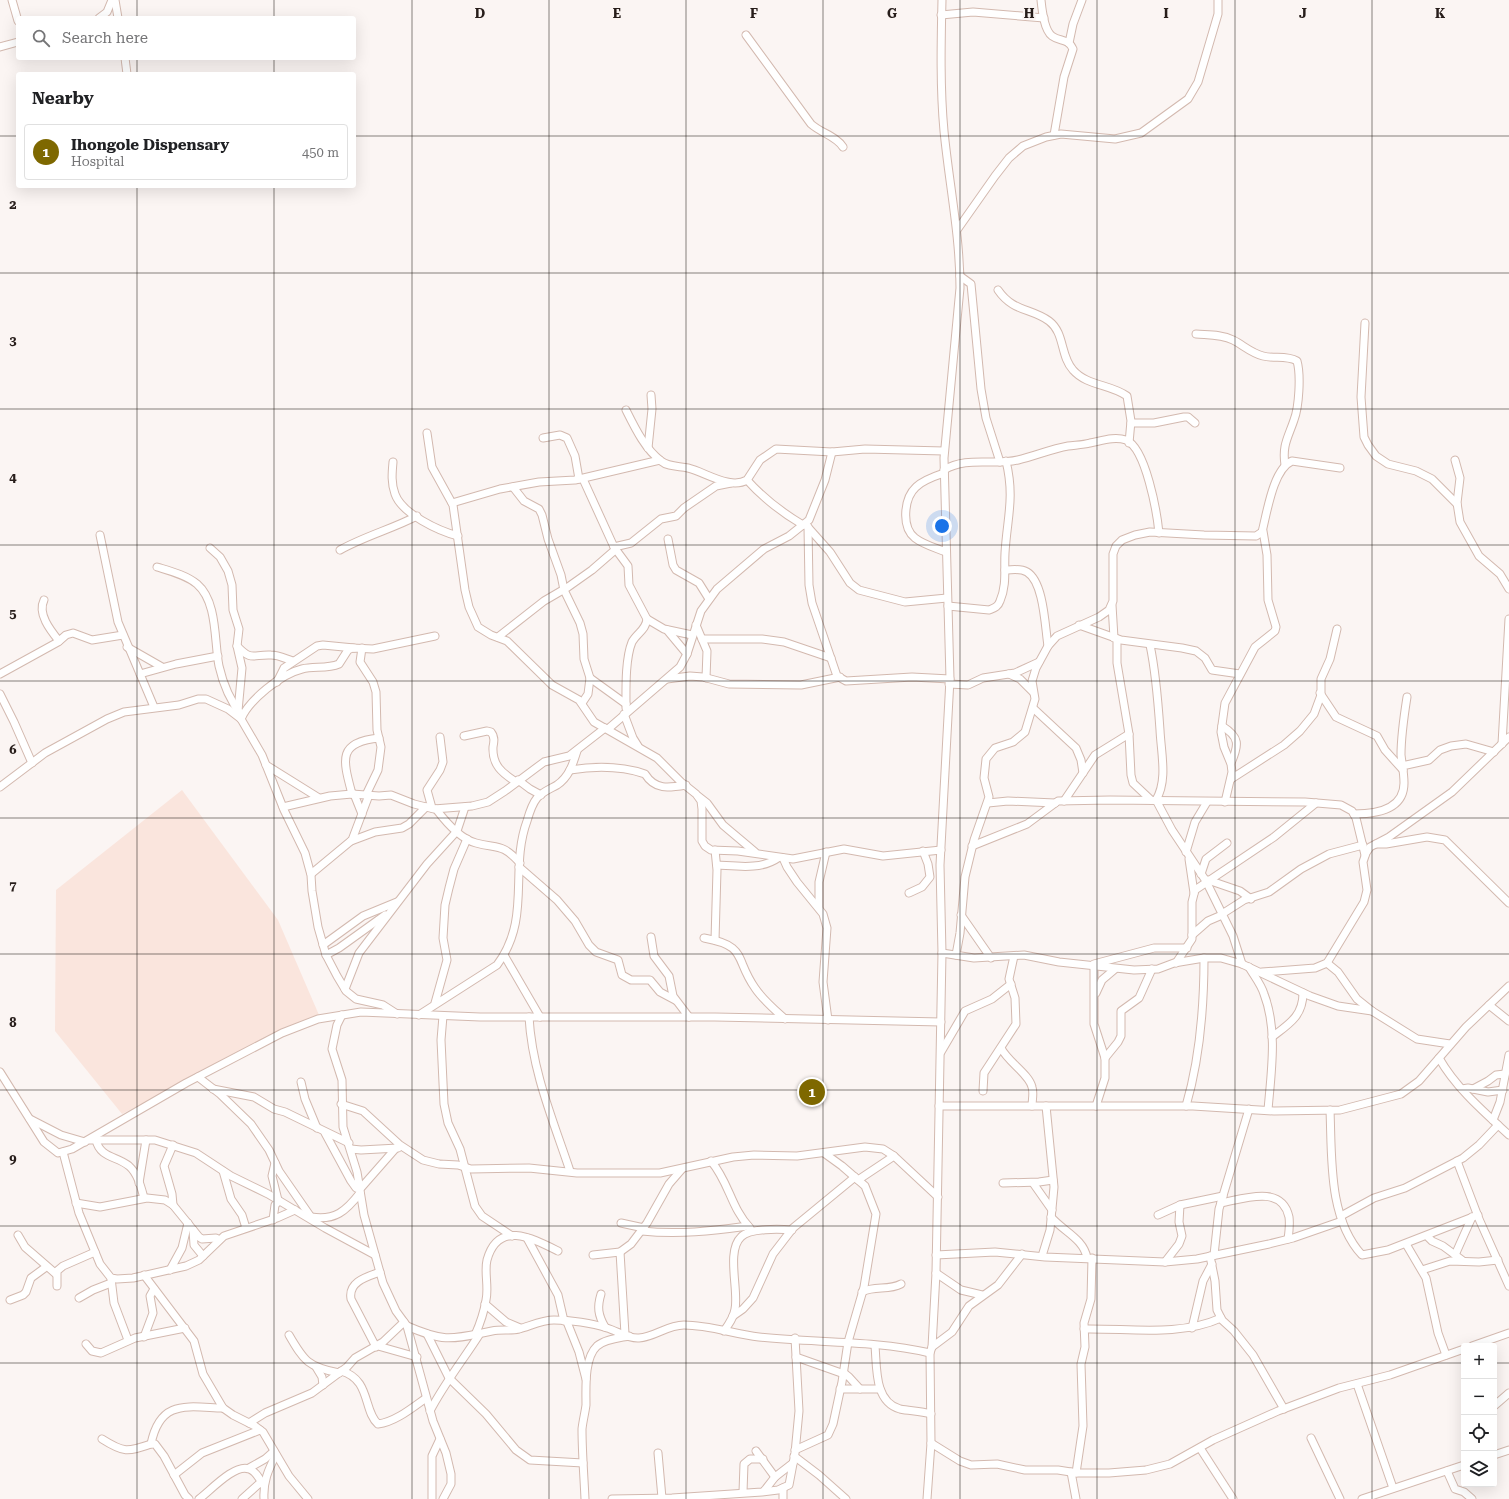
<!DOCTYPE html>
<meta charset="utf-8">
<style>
body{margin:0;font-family:"Roboto Serif",serif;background:#f6f6f6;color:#202124}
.controls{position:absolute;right:12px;bottom:12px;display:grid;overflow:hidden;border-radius:4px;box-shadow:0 4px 16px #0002}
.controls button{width:36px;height:36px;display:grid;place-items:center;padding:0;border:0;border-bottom:1px solid #e0e0e0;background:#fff;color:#202124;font:20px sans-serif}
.you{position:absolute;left:942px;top:526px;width:14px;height:14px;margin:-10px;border:3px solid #fff;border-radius:50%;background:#1a73e8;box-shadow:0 0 0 6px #1a73e833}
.badge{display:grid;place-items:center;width:26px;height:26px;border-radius:50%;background:#7e6800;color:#fff;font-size:13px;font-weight:700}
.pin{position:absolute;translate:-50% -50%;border:2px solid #fff;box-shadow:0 1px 4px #0006}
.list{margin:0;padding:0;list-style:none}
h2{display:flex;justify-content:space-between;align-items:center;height:52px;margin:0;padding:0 16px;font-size:17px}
h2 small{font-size:13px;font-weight:400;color:#757577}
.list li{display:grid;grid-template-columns:26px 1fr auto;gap:12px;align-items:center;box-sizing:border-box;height:56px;margin:0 8px 8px;padding:0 8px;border:1px solid #e0e0e0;border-radius:4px}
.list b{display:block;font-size:15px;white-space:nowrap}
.list p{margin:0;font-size:13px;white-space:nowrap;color:#757577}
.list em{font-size:13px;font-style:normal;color:#757577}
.icon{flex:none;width:22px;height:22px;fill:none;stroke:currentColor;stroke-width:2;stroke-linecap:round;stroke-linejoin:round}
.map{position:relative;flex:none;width:1509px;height:1499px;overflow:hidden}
.search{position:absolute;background:#fff;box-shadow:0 4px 16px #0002;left:16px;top:16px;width:340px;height:44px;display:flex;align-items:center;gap:10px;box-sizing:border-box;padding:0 14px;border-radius:4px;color:#757577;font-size:15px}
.panel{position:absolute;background:#fff;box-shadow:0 4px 16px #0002;left:16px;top:72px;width:340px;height:116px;border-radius:4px}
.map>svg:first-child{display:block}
.built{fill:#fae5dd}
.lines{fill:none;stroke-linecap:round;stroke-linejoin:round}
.minor-casing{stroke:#d3b9af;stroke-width:9}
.minor{stroke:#fff;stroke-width:7}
.grid{fill:none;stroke:#271d1a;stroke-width:1;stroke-opacity:0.55}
.grid-label{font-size:13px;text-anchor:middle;font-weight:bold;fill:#271d1a;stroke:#fbf5f3;stroke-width:4;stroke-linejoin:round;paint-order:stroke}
</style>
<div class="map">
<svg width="1509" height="1499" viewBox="0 0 1509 1499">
<rect width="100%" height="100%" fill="#fbf5f3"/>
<path class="built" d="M182 790 278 920 319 1015 122 1114 55 1031 56 890Z"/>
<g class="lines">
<defs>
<g id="minor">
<path d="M12 0 18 21"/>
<path d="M115 0 118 18"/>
<path d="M1041 0C1042 10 1044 30 1052 36 1060 42 1068 38 1073 49L1064 77 1054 135"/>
<path d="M941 15 973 12 1044 18"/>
<path d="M99 18 107 12 112 0"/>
<path d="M746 35 811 124C821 133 836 136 843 147"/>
<path d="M1069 43 1073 24 1082 0"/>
<path d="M0 47 18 42"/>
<path d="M125 58 127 74"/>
<path d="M957 230 995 176 1009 158 1023 146 1046 137 1061 134 1115 139 1141 133 1188 99 1198 82 1218 14V0"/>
<path d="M960 276 971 284 981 389 986 418 1000 462"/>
<path d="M998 290C1013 312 1031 308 1049 321 1065 333 1060 356 1073 370 1087 386 1110 384 1127 396L1131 421 1129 443"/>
<path d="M1365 323 1361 397 1364 437 1368 445 1376 456 1388 464 1416 471 1432 479 1457 504"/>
<path d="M1196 334C1208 335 1221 334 1233 340 1243 345 1251 353 1263 356 1275 359 1286 355 1297 361 1301 375 1299 407 1294 420 1288 438 1282 445 1285 465"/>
<path d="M626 410C635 428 645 449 661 461 668 467 679 466 688 468 705 472 730 490 747 480L760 460 776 449 832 452 865 449 944 451"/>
<path d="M1131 423H1154L1184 417H1188L1195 423"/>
<path d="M427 433 432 467 453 505 465 590 469 607 478 627 491 635 507 641 552 685 579 700 594 722 657 758 681 782 696 794 701 801 702 809V841L705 846 711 850 738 851 793 859 844 849 883 856 941 850"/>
<path d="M543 438 560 435 567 438 575 456 579 479"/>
<path d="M648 448 652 409 651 395"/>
<path d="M1455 460 1460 478 1457 503 1460 522 1479 556 1500 574 1509 589"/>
<path d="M393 462C392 473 391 483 395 494 402 514 439 531 458 536"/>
<path d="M944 470C967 456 993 466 1018 460 1035 456 1051 449 1068 446 1075 445 1083 445 1090 443 1101 441 1114 436 1126 440 1146 448 1157 513 1159 533"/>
<path d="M944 473C935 476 923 480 916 487 904 498 901 527 915 538 924 545 936 548 946 552"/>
<path d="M583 479 614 547 628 566 629 585 647 619C646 630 637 633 632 642 625 659 626 690 626 708"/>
<path d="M747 480C764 499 781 512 803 525"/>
<path d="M513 487 524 501 539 509 542 515 548 539 561 575 564 590 580 623 583 634 584 659 590 678 626 704"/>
<path d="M452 503 500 489 539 482 575 480 660 460"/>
<path d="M806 525 830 552 850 583 859 590 905 602 947 598"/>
<path d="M808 527 809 585 812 603 837 676 846 681 912 677 950 679"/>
<path d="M100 535 118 622 154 707"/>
<path d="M668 539 673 565 676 570 699 583 709 599"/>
<path d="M614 547 631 543 661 519 676 516 684 508 716 486 731 483"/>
<path d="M210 548 220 557 228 571 232 585 233 610 239 629 237 646 242 668 238 711"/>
<path d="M340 550C365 536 392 529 417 516"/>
<path d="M157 567C170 571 186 575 197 584 218 602 214 642 219 666 223 684 231 702 242 716"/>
<path d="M1005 570C1013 570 1020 568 1027 572 1044 582 1045 627 1048 646"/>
<path d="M44 600C37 614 51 631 59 641"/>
<path d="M1112 605 1114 638"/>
<path d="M948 606 989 610C994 608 998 607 1000 601 1007 585 1004 569 1005 553 1007 518 1015 498 1006 461"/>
<path d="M647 619 664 629 692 635"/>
<path d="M696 625 707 651 706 678"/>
<path d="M1079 625 1121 640 1182 648 1196 651 1205 658 1212 670 1240 674"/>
<path d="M667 630 687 654"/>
<path d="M498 637 544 601 568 587 592 570 615 550"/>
<path d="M702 639H762L784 642 831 658"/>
<path d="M1117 639V663L1129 734 1131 775 1133 783 1151 800"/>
<path d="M1150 645C1156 673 1158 701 1160 730 1161 753 1168 780 1156 800L1172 830 1206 881 1233 936 1242 964"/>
<path d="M237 646C252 662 253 654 271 655 279 655 286 659 293 661"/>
<path d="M127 647 162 667"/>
<path d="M362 648 360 662 373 682 376 692 377 730 381 747 378 770 366 795"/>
<path d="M0 674 58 642 66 635 73 633 92 640 123 635"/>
<path d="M140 674 176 664 218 656"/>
<path d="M1009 674 1020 679 1033 692"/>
<path d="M667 679 690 676 703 677 729 684 801 685 840 677"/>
<path d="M277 682 284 668 317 646 323 645 354 648"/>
<path d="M949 684 968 685 983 678 1015 673 1039 662"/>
<path d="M1320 693 1336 717 1377 736 1385 750 1403 770"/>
<path d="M0 694 14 722 32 763"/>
<path d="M582 703 588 694 590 678"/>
<path d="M1033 708 1076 748 1081 760 1083 773"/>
<path d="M624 714 633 738 638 746"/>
<path d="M241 719C249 700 281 674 302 669 314 666 327 669 339 664L348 650 352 648 373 649 435 636"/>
<path d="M1222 726C1240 737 1239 745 1231 763"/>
<path d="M608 729 680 667 687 654 701 611 717 589 764 549 789 536 809 520 825 480 832 452"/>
<path d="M464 736 487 731 491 732C495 737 494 742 493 747 492 765 502 773 516 782"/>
<path d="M1502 744 1509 619"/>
<path d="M266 765 319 798"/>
<path d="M1402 766 1429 760 1440 750 1451 746 1466 744 1494 752"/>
<path d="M570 770C595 766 621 766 645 774 655 790 668 788 686 785"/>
<path d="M1231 779 1284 745 1300 731 1314 714 1321 695V679L1330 659 1337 629"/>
<path d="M518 780 530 789 541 795"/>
<path d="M0 787 45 753 107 719 124 712 179 705 198 699H206L228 709 241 719 262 755 284 810 305 853 311 875 312 891 318 927 326 955 337 976 346 991 356 999 383 1005 397 1014"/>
<path d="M352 794C343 760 337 742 379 738"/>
<path d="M354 794 362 814"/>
<path d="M698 796 707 803 723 825 755 852"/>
<path d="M1064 801 1095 755 1129 734"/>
<path d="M1225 802 1232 772 1231 764 1224 747 1221 732 1225 703 1255 647 1275 631 1276 627 1268 600 1267 555 1263 531"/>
<path d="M988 803 1008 801 1055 803"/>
<path d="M283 807 330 796 352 794 379 796 391 795 414 804 434 809 472 806 488 802 505 791 544 762 569 756 605 728"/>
<path d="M432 808 427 790 440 770 443 762 440 737"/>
<path d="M436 809C445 821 460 839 476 843 498 849 502 843 520 863"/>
<path d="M1354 814C1375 814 1404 810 1404 783 1404 773 1402 764 1401 755 1401 736 1404 716 1407 697"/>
<path d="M351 841 375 832 402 828 409 824 426 807"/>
<path d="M1376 844H1386L1427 837 1445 840 1509 903"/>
<path d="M972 846 1027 824 1058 801 1110 800 1305 802 1341 805 1352 811 1356 818 1365 855"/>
<path d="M1186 852 1195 822 1207 802"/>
<path d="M783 858 787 867 797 882 823 914 827 928 823 982 828 1020"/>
<path d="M1189 859 1194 893"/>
<path d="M717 865C737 866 761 870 778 858"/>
<path d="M519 867 557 900 575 921 589 945 596 952 618 960 622 975 631 980H650L660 992 675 1000"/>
<path d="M311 874 352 840 369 795"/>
<path d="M1201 874 1206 859 1227 843"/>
<path d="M1208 880 1240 891 1251 899"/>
<path d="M909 893 922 887 930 877 928 864 923 851"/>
<path d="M819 908V882L826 852"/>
<path d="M1222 914 1244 900 1269 892 1301 869 1329 854 1363 845"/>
<path d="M961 915 991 958"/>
<path d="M1192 935 1208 921 1222 915"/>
<path d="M651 937 654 956 669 976 673 996 689 1017"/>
<path d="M704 938C748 946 734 958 755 988 763 1000 775 1010 785 1019"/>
<path d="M715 940 717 870 715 850"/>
<path d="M323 945 363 916 397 902"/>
<path d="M942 953 974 958 1024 955 1059 962 1134 970 1158 969 1174 963 1204 958H1221L1242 964 1310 996 1338 1006 1372 1011"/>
<path d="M326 955 339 948 385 915"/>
<path d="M504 955 540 1017"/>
<path d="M956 955 960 933 965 877 974 840 989 797 984 778 986 759 995 748 1013 742 1025 732 1035 699 1032 681 1036 668 1048 646 1057 636 1099 617 1109 610 1113 601V554L1116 546 1122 540 1135 535 1150 532 1204 535 1256 536 1262 532C1267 513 1273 469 1292 461L1340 468"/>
<path d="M1176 963 1192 939V902L1195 890 1274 837 1316 803"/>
<path d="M1327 963 1338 972 1357 999 1372 1011 1417 1039 1450 1044"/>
<path d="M1094 964 1154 948H1187"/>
<path d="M1094 966V1024L1105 1058V1078L1096 1106"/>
<path d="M1249 967C1254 976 1261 984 1264 994 1278 1030 1271 1073 1268 1110"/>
<path d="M1262 972 1315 968 1327 963 1364 902 1367 890 1363 862 1366 853 1370 847 1389 837 1452 792 1509 737"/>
<path d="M345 989 359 953 427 864 457 831 465 807"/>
<path d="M1096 993 1102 980 1115 969"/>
<path d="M435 1003 447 960 443 938 445 905 449 888 454 869 467 839"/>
<path d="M1489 1005 1509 1021"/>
<path d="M342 1015 337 1025 332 1049 342 1080 343 1127 357 1172 364 1215 383 1283 396 1311 407 1326 433 1421 446 1453 451 1474V1484L443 1499"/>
<path d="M419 1015 497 965C532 918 509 870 527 821 529 814 532 804 537 798 542 792 550 789 557 785 569 777 573 764 577 751"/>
<path d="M443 1016 441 1040 444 1104 448 1123 460 1149 475 1206 482 1216 512 1236"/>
<path d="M529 1017C532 1071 553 1120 570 1171"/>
<path d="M1272 1037C1289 1024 1303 1016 1303 993"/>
<path d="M1001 1048C1008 1062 1029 1074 1032 1087 1034 1093 1032 1100 1032 1106"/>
<path d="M941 1052 965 1011 992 999 1011 984"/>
<path d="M1105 1058 1118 1042 1121 1036V1011L1139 998 1152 969"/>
<path d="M1439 1058C1456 1088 1484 1112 1509 1135"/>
<path d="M0 1072 44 1142 58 1153 72 1149 186 1083 282 1033 318 1019 361 1012 480 1017H715L941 1022"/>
<path d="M198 1077 220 1094 251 1124 269 1150 279 1171 313 1220"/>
<path d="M301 1082 305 1099 317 1128"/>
<path d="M213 1089 254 1097 274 1109 285 1112 349 1143"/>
<path d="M1462 1089 1468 1088 1488 1092 1503 1090"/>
<path d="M1473 1089 1488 1081 1496 1075 1505 1074"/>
<path d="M983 1091 984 1073 1016 1024 1015 998 1009 979 1014 956"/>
<path d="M341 1104 363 1111 400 1145 423 1160 439 1164 458 1165 471 1169 529 1168 577 1173H660L733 1157 754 1155 797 1156 865 1147 883 1149 894 1156 938 1197"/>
<path d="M939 1106H1193L1274 1111 1340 1110 1401 1094 1419 1081 1466 1027 1509 986"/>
<path d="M1186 1106C1200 1058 1204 1008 1204 958"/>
<path d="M1330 1110C1332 1157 1328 1218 1362 1255L1388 1250 1478 1215"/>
<path d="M30 1119 61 1135 85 1142"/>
<path d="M1493 1120 1500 1102 1509 1055"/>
<path d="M325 1133 351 1181 356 1188 360 1189 396 1148"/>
<path d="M89 1140H155L196 1153 231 1176 268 1194 325 1228 375 1255"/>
<path d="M96 1140C100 1158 117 1156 129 1166 138 1174 141 1187 144 1198"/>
<path d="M351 1149 361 1150 398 1148"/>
<path d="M63 1152 79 1213 100 1264 111 1278 117 1279 133 1278 186 1266 199 1260 224 1236 277 1218 295 1210"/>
<path d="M711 1161C729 1182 731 1208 750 1228"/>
<path d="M1457 1161 1479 1219 1509 1286"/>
<path d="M275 1163 272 1176 278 1200"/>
<path d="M223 1171 231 1199 242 1215 246 1228"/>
<path d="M858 1180 894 1156"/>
<path d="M139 1183 146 1140"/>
<path d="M1003 1183 1039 1182 1053 1180"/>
<path d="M1033 1183 1052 1210"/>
<path d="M76 1203 100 1207 147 1198 165 1200 173 1205 199 1237 202 1239 216 1238 219 1240"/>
<path d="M1221 1203C1243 1199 1282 1184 1289 1217 1290 1224 1289 1232 1288 1239"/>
<path d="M173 1205 172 1194 164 1166 173 1145"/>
<path d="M1158 1215 1180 1205 1223 1196"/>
<path d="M1341 1216 1374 1198 1405 1188 1463 1158 1479 1145 1498 1125"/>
<path d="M311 1217C335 1221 346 1211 360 1193"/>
<path d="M1051 1217C1063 1231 1084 1239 1087 1258"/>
<path d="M273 1220 275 1205 279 1201"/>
<path d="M621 1223 644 1228"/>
<path d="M193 1230 194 1245 203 1256"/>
<path d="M642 1231C678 1235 712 1231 748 1226"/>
<path d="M18 1235 25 1247 56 1274"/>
<path d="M1427 1236 1432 1241 1443 1246 1462 1260"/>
<path d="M527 1238 558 1295 564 1321"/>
<path d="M1406 1244 1426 1278 1438 1333 1446 1355"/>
<path d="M620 1252 625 1334"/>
<path d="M593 1255 620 1252 631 1244 647 1223 669 1184 682 1169"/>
<path d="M936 1255 995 1252 1045 1257 1165 1262 1197 1259 1269 1244 1293 1238 1342 1221"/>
<path d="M1214 1255 1219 1209 1249 1109"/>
<path d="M1455 1255 1472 1217"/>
<path d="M1042 1256 1050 1230 1054 1187 1046 1106"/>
<path d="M1210 1256 1215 1281 1217 1310 1222 1320 1234 1331 1253 1355 1284 1409"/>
<path d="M1165 1262 1179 1244 1182 1236 1179 1222 1180 1205"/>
<path d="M170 1270 182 1248 188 1223"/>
<path d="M1422 1270 1450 1261 1479 1262 1498 1260"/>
<path d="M936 1273 961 1290 982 1295"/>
<path d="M144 1275 194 1341 203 1374 223 1408 233 1415 255 1426 263 1432 289 1476 308 1499"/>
<path d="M111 1278 114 1303 128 1340"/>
<path d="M57 1286V1271L63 1266 95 1252"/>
<path d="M862 1292C875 1285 888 1291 901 1284"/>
<path d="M601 1294C597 1307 598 1315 605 1327"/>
<path d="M79 1298 93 1290 111 1283"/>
<path d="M10 1300 23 1295 26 1292 31 1278 46 1267"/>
<path d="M485 1304 506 1322 520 1328"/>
<path d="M733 1316 743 1309 753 1298 773 1254 793 1228 855 1177"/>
<path d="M567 1322 579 1352 586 1379"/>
<path d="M407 1326C446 1343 452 1339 492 1331 501 1329 510 1331 519 1329 530 1326 542 1320 554 1320 570 1320 592 1323 607 1328 617 1331 628 1339 639 1338 655 1337 667 1325 684 1325 709 1325 734 1334 759 1337 816 1343 874 1340 930 1353"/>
<path d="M1192 1328 1203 1281 1212 1264"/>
<path d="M1084 1329C1129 1328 1179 1337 1221 1318"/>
<path d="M724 1331C729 1324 734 1317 735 1309 739 1291 726 1251 741 1237 749 1228 780 1229 792 1230"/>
<path d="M427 1334 449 1378 486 1414 516 1450 530 1460 583 1463"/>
<path d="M289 1335C304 1361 308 1367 339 1373"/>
<path d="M475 1335C480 1324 484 1312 486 1300 489 1287 484 1272 487 1260 498 1220 532 1238 558 1251"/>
<path d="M144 1337 153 1313 150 1296 154 1289"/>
<path d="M86 1344 92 1351 101 1353 135 1338 185 1328"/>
<path d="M378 1346 417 1357"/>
<path d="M875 1346C877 1367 874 1402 900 1409 910 1411 920 1411 931 1414"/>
<path d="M1472 1346 1509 1333"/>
<path d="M376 1347 351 1299C348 1282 366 1277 380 1272"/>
<path d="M932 1347 952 1332 969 1306 998 1285 1022 1254"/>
<path d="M796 1357 844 1374"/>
<path d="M316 1367 322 1377 323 1385"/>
<path d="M341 1371C371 1379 363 1411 378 1424 395 1422 412 1408 426 1398"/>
<path d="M844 1373 849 1377 860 1389"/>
<path d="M1357 1384 1393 1488"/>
<path d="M840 1389H880"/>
<path d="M1494 1406 1509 1393"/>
<path d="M430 1411C444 1384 463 1360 479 1335"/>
<path d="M249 1423 265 1413 312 1393 347 1367 355 1358 383 1342 404 1322"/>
<path d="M1311 1438 1340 1499"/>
<path d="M102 1439C124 1453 127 1452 151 1444H155L164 1456 185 1495 189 1499"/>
<path d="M931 1443 960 1461 971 1465 997 1464 1025 1470H1058L1077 1473H1109L1146 1470 1170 1464 1213 1440 1278 1411 1339 1388 1390 1375 1464 1349"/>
<path d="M151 1444C160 1399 187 1407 223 1408"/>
<path d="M1200 1448 1233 1499"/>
<path d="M795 1450 828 1435 833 1424 842 1382 848 1342 864 1287 876 1214 865 1186 842 1166 824 1153"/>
<path d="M756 1451 775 1477"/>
<path d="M658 1453 662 1498"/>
<path d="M1494 1455 1509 1450"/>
<path d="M794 1456 819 1475 846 1499"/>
<path d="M249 1468 265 1459 274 1451"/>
<path d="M1447 1471 1455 1489 1464 1492 1472 1499"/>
<path d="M1071 1472 1076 1499"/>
<path d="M1076 1473 1083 1426 1081 1364 1085 1347 1084 1323 1091 1299 1092 1258"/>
<path d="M174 1475 202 1453 260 1430"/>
<path d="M764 1491 775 1477 793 1463"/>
<path d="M743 1492 744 1464 750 1459H763"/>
<path d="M199 1499C209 1492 235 1463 249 1469 256 1471 260 1480 264 1486"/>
<path d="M242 1499 261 1482"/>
<path d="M264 1499C263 1482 268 1470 276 1455"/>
<path d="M432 1499V1456L440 1439"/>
<path d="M585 1499C584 1476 582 1452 582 1429 583 1420 585 1413 586 1405 586 1388 584 1358 597 1346 605 1339 619 1338 629 1336"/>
<path d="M612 1499 672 1498 762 1492 778 1490 789 1485 795 1453 799 1411 795 1338"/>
<path d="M783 1499V1488"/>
<path d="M927 1499 931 1443 930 1353 932 1347 936 1273 942 953 940 865 950 679 944 458 960 288C960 235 949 183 944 131 940 88 941 43 942 0"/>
<path d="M1362 1499 1464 1465"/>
</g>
</defs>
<use href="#minor" class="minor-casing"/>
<use href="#minor" class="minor"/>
</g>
<path class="grid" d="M137 0V18M274 0V18M412 0V1499M549 0V1499M686 0V1499M823 0V1499M960 0V1499M1097 0V1499M1235 0V1499M1372 0V1499M137 58V74M274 58V74M0 136H18M354 136H1509M137 186V1499M274 186V1499M0 273H1509M0 409H1509M0 545H1509M0 681H1509M0 818H1509M0 954H1509M0 1090H1509M0 1226H1509M0 1363H1464M1494 1363H1509"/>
<g class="grid-label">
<text x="480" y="18">D</text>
<text x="617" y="18">E</text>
<text x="754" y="18">F</text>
<text x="892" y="18">G</text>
<text x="1029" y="18">H</text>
<text x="1166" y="18">I</text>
<text x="1303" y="18">J</text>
<text x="1440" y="18">K</text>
<text x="13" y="209">2</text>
<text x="13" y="345">3</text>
<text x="13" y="482">4</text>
<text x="13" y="618">5</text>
<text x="13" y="754">6</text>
<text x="13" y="890">7</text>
<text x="13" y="1027">8</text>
<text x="13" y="1163">9</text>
</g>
</svg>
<div class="controls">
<button>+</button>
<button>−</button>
<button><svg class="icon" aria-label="locate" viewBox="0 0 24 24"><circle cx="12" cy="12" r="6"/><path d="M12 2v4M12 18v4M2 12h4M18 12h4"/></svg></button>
<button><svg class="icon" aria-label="layers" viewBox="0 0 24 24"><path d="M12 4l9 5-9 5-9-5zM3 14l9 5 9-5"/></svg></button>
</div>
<div class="you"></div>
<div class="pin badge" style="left:812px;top:1092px">1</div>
<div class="search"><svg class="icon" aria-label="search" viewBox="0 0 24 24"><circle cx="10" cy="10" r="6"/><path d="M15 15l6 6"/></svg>Search here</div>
<section class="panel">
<h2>Nearby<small></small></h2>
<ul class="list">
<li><span class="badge">1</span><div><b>Ihongole Dispensary</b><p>Hospital</p></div><em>450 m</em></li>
</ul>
</section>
</div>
